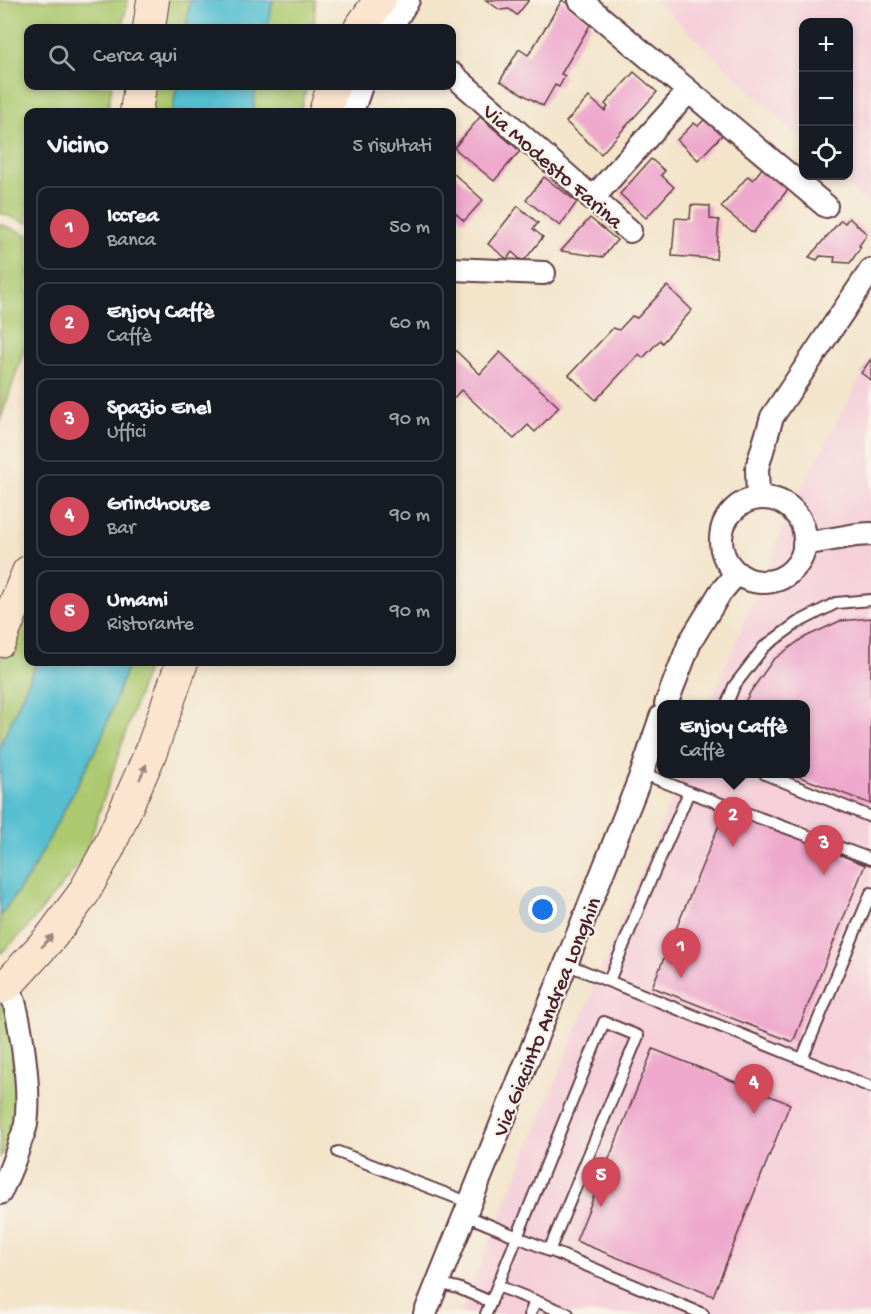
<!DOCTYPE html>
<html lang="it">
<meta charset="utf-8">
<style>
body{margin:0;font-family:"Gochi Hand",sans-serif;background:#242831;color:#f1f3f6}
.controls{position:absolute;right:18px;top:18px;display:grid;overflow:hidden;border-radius:12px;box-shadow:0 3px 9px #0003}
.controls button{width:54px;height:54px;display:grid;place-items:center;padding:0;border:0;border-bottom:2px solid #363941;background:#171b24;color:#f1f3f6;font:30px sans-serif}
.you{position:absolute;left:543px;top:910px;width:21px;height:21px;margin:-15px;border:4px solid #fff;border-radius:50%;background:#1a73e8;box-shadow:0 0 0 9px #1a73e833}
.badge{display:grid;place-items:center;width:39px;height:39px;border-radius:50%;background:#d1495b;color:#fff;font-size:20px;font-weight:700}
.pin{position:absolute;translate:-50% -50px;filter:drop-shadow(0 2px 3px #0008)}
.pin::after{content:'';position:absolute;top:32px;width:21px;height:18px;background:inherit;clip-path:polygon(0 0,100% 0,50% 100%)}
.popup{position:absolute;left:657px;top:700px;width:153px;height:78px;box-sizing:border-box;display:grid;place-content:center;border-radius:12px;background:#171b24;filter:drop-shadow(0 2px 4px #0005);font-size:20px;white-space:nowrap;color:#9ea1a6}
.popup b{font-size:22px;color:#f1f3f6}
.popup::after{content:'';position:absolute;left:50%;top:100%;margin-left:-12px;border:12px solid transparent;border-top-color:#171b24}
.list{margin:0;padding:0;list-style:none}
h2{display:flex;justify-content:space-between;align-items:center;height:78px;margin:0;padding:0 24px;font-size:26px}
h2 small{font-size:20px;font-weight:400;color:#9ea1a6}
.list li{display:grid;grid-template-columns:39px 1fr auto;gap:18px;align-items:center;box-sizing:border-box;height:84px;margin:0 12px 12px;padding:0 12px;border:2px solid #363941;border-radius:12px}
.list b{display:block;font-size:22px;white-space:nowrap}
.list p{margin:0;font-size:20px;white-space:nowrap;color:#9ea1a6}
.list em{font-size:20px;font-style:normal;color:#9ea1a6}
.icon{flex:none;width:33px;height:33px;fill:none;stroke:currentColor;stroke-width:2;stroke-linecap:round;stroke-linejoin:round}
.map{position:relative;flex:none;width:871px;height:1314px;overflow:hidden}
.search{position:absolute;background:#171b24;box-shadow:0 3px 9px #0003;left:24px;top:24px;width:432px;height:66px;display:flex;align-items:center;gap:15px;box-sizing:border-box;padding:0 21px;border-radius:12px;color:#9ea1a6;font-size:22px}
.panel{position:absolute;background:#171b24;box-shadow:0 3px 9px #0003;left:24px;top:108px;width:432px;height:558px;border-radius:12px}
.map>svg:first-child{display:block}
.built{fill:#f5cfda}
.green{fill:#acc970;stroke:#7b744e;stroke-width:1.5}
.water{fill:#55bfd1;stroke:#506f7e;stroke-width:1.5}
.building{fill:#eea8cc}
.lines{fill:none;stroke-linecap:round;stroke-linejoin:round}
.lane-casing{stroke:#633d43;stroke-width:14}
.street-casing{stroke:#633d43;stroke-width:26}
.secondary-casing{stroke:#633d43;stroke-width:34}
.lane{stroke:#fff;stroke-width:10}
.street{stroke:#fff;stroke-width:22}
.secondary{stroke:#fbe5cf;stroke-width:32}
.oneway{fill:#a2827d}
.labels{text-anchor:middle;stroke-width:4.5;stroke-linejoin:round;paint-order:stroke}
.street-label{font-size:22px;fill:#4a1f2b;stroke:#f7f3e8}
</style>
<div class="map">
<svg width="871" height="1314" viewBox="0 0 871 1314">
<rect width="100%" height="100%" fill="#f7f3e8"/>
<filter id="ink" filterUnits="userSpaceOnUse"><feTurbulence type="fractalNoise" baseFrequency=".0167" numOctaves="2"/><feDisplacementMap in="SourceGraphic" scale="12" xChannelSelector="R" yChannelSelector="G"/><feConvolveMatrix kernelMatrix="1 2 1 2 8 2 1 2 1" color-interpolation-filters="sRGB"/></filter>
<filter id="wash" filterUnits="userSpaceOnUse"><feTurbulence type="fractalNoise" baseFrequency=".008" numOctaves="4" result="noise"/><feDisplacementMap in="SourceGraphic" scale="24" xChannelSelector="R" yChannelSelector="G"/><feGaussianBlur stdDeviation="1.35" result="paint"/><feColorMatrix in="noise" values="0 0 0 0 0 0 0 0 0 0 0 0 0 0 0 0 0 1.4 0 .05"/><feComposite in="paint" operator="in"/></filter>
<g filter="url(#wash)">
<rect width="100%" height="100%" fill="#f3e4ca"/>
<g class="built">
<path d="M656 0H871V208L838 176H848V22H804L803 142Z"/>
<path d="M871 358V1314H460L682 774H805V704H710L794 502Z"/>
</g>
<g class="green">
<path d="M0 0H128L122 28H28V86H112L107 112H28V223L0 213Z"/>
<path d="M157 0H190L186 28H153Z"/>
<path d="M273 0H315L314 28H267Z"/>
<path d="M145 86H177L172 112H141Z"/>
<path d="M256 86H307L300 112H253Z"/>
<path d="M0 224 28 235V338L0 421Z"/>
<path d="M28 594V662H37L0 746V660Z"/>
<path d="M129 662H149L84 858 25 930 0 954V916L31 873 101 739Z"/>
<path d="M0 977 12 1040 19 1118 0 1158Z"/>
</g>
<g class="water">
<path d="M190 0H273L267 28H186Z"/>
<path d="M177 86H256L253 112H172Z"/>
<path d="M37 662H129L101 739 31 873 0 916V746Z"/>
</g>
<g id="blocks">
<g class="building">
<path d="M486 0H529L517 15 509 9 500 10Z"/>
<path d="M562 0 592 22 561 74 565 76 559 87 555 85 543 106 500 81 519 49 528 55 531 51Z"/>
<path d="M634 72 657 92 601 154 566 122 589 97 605 111 608 107 605 104Z"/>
<path d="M708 116 725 132 698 160 677 140 694 123 698 126Z"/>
<path d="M480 117 520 151 494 181 454 148Z"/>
<path d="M651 159 665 171 661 175 674 187 646 218 620 194Z"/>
<path d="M763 167 789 188 753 233 721 207 748 176 753 180Z"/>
<path d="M453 173 483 200 464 221 452 210V175Z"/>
<path d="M544 177 577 202 560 226 526 200Z"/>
<path d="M691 205 710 206V219L719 220 716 259 672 256 675 218 690 219Z"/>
<path d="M518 206 538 223 533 229 543 237 523 262 512 252 507 259 488 244Z"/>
<path d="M590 218 617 240 603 257 561 251Z"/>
<path d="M849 218 867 234 859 246 861 247 850 263 834 262 835 257 820 256 817 260 809 257 841 220 845 223Z"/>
<path d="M667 286 692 310 662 343 660 340 643 358 639 354 596 400 569 375 613 328 619 330 632 316 637 318Z"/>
<path d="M452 347 480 374 500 352 559 407 535 432 528 425 514 439 461 390 452 400Z"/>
<path d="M871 359V380L861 373Z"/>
<path d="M871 618V804L792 774H805V704H744L751 691 773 660 803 638 840 621Z"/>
<path d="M726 808 865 865 793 1042 652 987Z"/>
<path d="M653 1049 790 1104 713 1296 576 1241Z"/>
</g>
</g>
</g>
<g filter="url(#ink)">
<use href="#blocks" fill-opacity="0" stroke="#633d43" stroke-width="1.5"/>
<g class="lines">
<defs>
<g id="lane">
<path d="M727 704 734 686 764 647 797 623 836 603 871 600"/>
<path d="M642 773 689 792"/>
<path d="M765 774 871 817"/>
<path d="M566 964 871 1087"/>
<path d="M609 981 644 895 689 792 871 859"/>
<path d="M802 1059 871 893"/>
<path d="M338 1152 470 1203"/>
<path d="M465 1215 703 1314"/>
<path d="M437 1283 458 1288 491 1302"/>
<path d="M498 1286 568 1314"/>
<path d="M486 1314 604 1022 638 1036 549 1251"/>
<path d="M530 1314 535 1301"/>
</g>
<g id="street">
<path d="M580 0 826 206"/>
<path d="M391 28 408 0"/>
<path d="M452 74 630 231"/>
<path d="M352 112 361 86"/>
<path d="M592 199 688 92"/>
<path d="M452 269 544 273"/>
<path d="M758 498 757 468 772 417 871 270"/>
<circle cx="763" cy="540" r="42"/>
<path d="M804 544 856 535 871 534"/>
<path d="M666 704 690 642 720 593 737 573"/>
<path d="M0 1193C8 1176 15 1160 20 1142 22 1136 25 1130 26 1124 31 1090 21 1015 8 984"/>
<path d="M425 1314 566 964 642 773 661 717"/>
</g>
<g id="secondary">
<path d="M149 28 153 0"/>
<path d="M360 28 380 0"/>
<path d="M136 112 140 86"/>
<path d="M325 112 333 86"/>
<path d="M0 641 28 572"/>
<path d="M0 988 8 984 51 937 83 894 108 849 151 752 182 662"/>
</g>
</defs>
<use href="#lane" class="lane-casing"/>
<use href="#street" class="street-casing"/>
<use href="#secondary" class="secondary-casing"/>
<use href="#lane" class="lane"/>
<use href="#street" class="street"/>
<use href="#secondary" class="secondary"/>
</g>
<defs><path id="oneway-solid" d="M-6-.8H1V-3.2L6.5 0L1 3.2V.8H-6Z" transform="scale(1.5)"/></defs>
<g class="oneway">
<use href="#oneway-solid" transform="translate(143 772) rotate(-66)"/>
<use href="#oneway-solid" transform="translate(47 941) rotate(-49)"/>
</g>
</g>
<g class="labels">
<g class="street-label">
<text transform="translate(554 165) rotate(41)" y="8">Via Modesto Farina</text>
<text transform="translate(545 1016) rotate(-68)" y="8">Via Giacinto Andrea Longhin</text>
</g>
</g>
</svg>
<div class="controls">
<button>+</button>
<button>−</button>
<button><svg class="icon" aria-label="locate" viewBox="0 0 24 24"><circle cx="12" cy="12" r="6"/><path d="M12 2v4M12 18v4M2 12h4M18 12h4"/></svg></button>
</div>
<div class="you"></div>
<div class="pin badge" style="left:681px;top:978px">1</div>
<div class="pin badge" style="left:733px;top:847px">2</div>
<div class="popup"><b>Enjoy Caffè</b>Caffè</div>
<div class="pin badge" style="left:824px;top:875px">3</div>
<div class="pin badge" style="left:754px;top:1114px">4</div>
<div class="pin badge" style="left:601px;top:1207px">5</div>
<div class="search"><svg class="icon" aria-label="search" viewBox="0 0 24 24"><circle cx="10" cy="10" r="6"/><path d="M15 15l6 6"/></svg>Cerca qui</div>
<section class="panel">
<h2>Vicino<small>5 risultati</small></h2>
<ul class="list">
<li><span class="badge">1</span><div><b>Iccrea</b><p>Banca</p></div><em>50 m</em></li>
<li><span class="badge">2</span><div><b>Enjoy Caffè</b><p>Caffè</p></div><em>60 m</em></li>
<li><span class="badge">3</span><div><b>Spazio Enel</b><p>Uffici</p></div><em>90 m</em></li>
<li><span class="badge">4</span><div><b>Grindhouse</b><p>Bar</p></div><em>90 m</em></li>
<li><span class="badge">5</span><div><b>Umami</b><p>Ristorante</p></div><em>90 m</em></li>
</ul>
</section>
</div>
